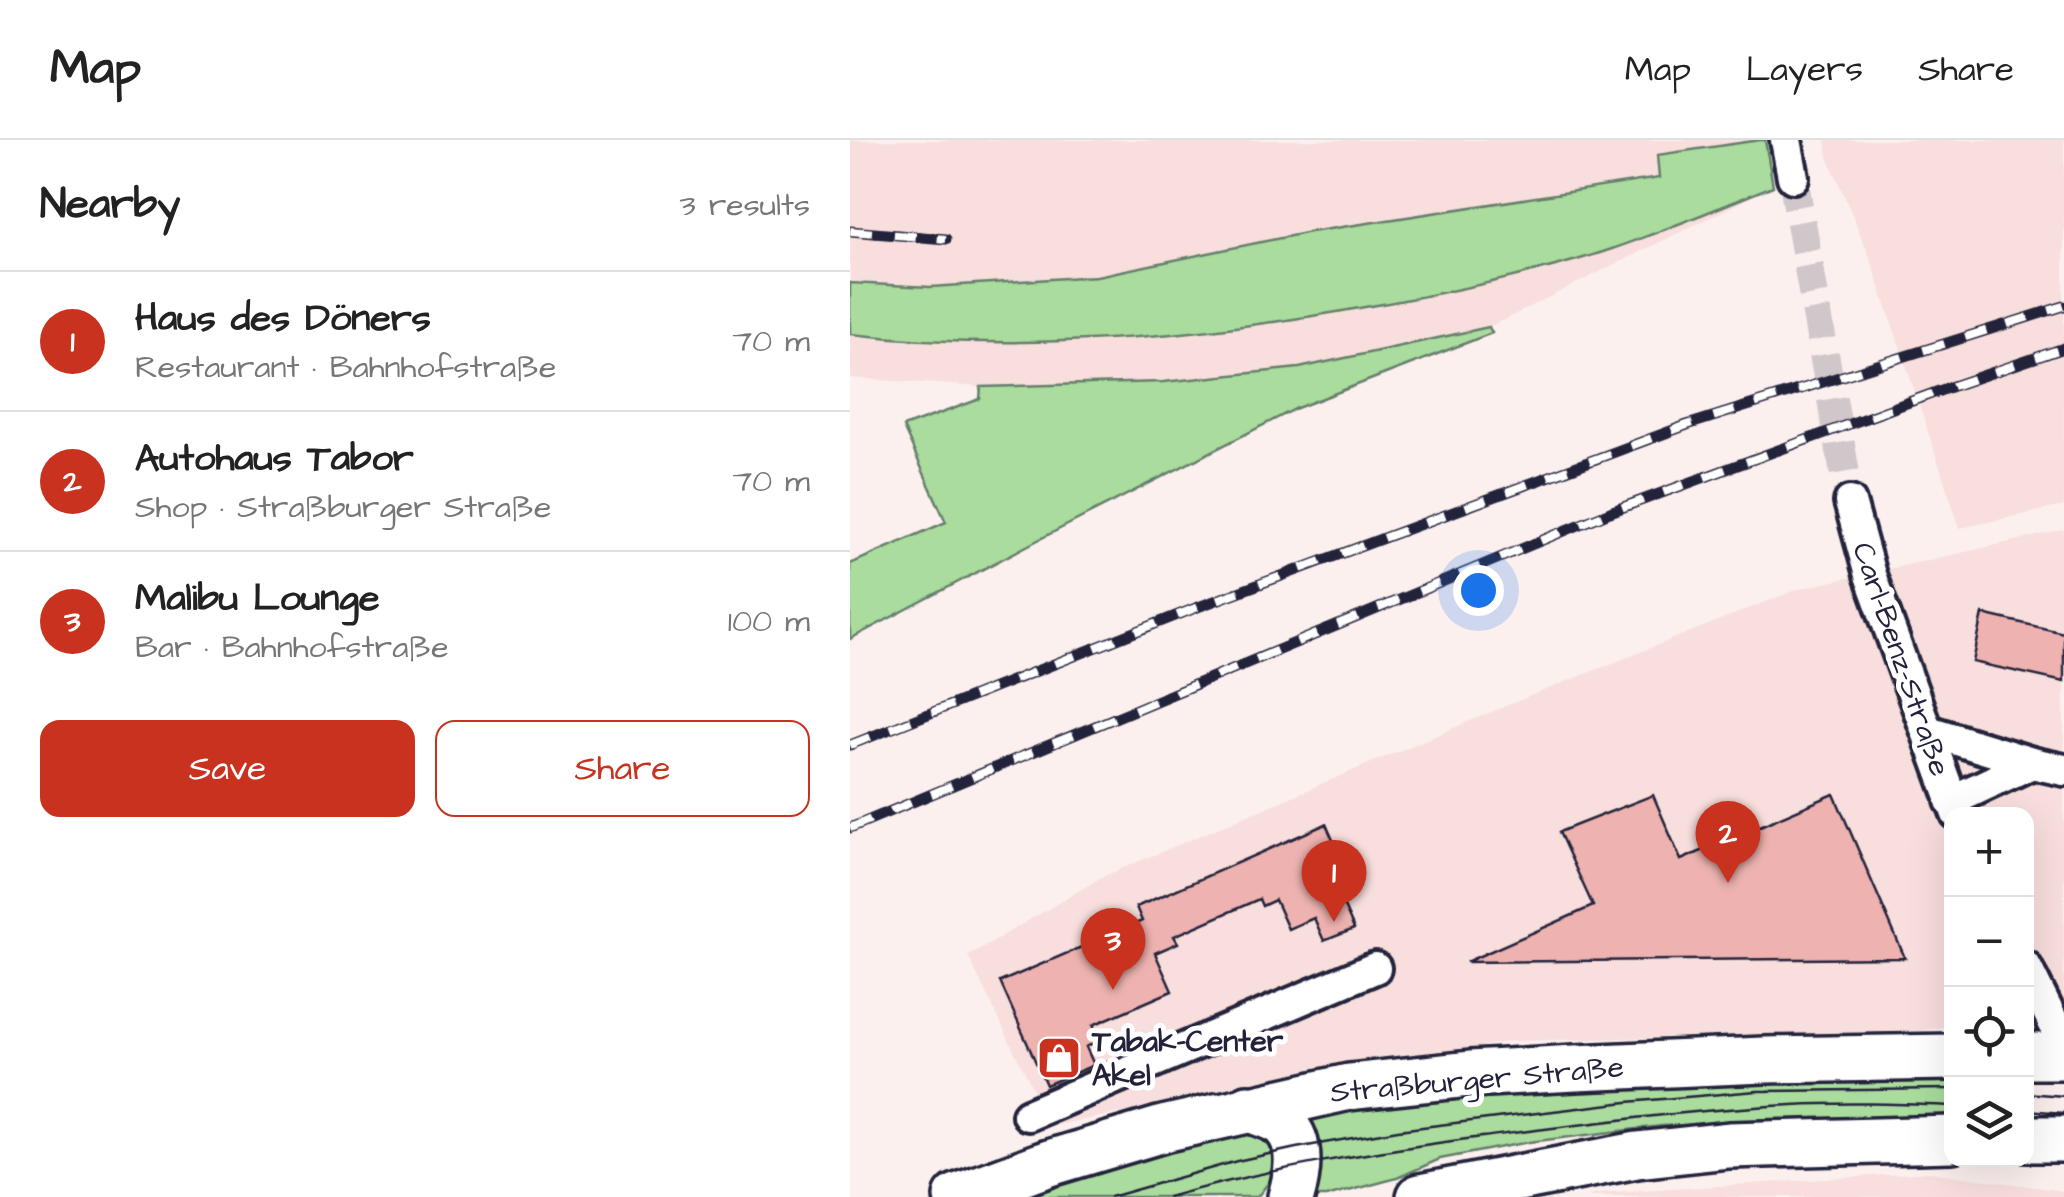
<!DOCTYPE html>
<meta charset="utf-8">
<style>
body{margin:0;font-family:"Architects Daughter",sans-serif;background:#f6f6f6;color:#222}
.controls{position:absolute;right:30px;bottom:30px;display:grid;overflow:hidden;border-radius:20px;box-shadow:0 10px 40px #0002}
.controls button{width:90px;height:90px;display:grid;place-items:center;padding:0;border:0;border-bottom:2px solid #e0e0e0;background:#fff;color:#222;font:50px sans-serif}
.you{position:absolute;left:628px;top:450px;width:35px;height:35px;margin:-25px;border:8px solid #fff;border-radius:50%;background:#1a73e8;box-shadow:0 0 0 15px #1a73e833}
.badge{display:grid;place-items:center;width:65px;height:65px;border-radius:50%;background:#c8321e;color:#fff;font-size:32px;font-weight:700}
.pin{position:absolute;translate:-50% -82px;filter:drop-shadow(0 2px 5px #0008)}
.pin::after{content:'';position:absolute;top:52px;width:35px;height:30px;background:inherit;clip-path:polygon(0 0,100% 0,50% 100%)}
.list{margin:0;padding:0;list-style:none}
h2{display:flex;justify-content:space-between;align-items:center;height:130px;margin:0;padding:0 40px;font-size:42px}
h2 small{font-size:32px;font-weight:400;color:#767676}
.list li{display:grid;grid-template-columns:65px 1fr auto;gap:30px;align-items:center;box-sizing:border-box;height:140px;padding:0 40px;border-top:2px solid #e0e0e0}
.list b{display:block;font-size:38px;white-space:nowrap}
.list p{margin:0;font-size:32px;white-space:nowrap;color:#767676}
.list em{font-size:32px;font-style:normal;color:#767676}
.actions{display:flex;gap:20px;padding:30px 40px}
.actions a{flex:1;padding:22px 0;border:2px solid #c8321e;border-radius:20px;text-align:center;font-size:35px;color:#c8321e}
.actions .main{background:#c8321e;color:#fff}
.icon{flex:none;width:55px;height:55px;fill:none;stroke:currentColor;stroke-width:2;stroke-linecap:round;stroke-linejoin:round}
.map{position:relative;flex:none;width:1214px;height:1057px;overflow:hidden}
header{display:flex;align-items:center;gap:60px;box-sizing:border-box;height:140px;padding:0 50px;background:#fff;border-bottom:2px solid #e0e0e0}
header strong{font-size:48px}
nav{display:flex;gap:55px;margin-inline-start:auto;font-size:35px}
main{display:flex}
aside{flex:1;background:#fff}
.map>svg:first-child{display:block}
.built{fill:#f8dedc}
.green{fill:#a9dc9d;stroke:#667f6c;stroke-width:2.5}
.building{fill:#eeb3b0;stroke:#22223b;stroke-width:2.5}
.lines{fill:none;stroke-linecap:round;stroke-linejoin:round}
.street-tunnel{stroke:#d0c7cb;stroke-width:30;stroke-dasharray:30 15;stroke-linecap:butt}
.street-casing{stroke:#22223b;stroke-width:38}
.primary-casing{stroke:#22223b;stroke-width:52}
.street{stroke:#fff;stroke-width:30}
.primary{stroke:#fff;stroke-width:45}
.tram{stroke:#22223b;stroke-width:2.5}
.rail-casing{stroke:#22223b;stroke-width:11}
.rail{stroke:#fff;stroke-width:8;stroke-dasharray:22;stroke-linecap:butt}
.labels{text-anchor:middle;stroke-width:10;stroke-linejoin:round;paint-order:stroke}
.street-label{font-size:30px;fill:#22223b;stroke:#fff}
.poi-label{font-size:30px;font-weight:bold;fill:#22223b;stroke:#fff;text-anchor:start}
</style>
<header>
<strong>Map</strong>
<nav><a>Map</a><a>Layers</a><a>Share</a></nav>
</header>
<main>
<aside>
<h2>Nearby<small>3 results</small></h2>
<ul class="list">
<li><span class="badge">1</span><div><b>Haus des Döners</b><p>Restaurant · Bahnhofstraße</p></div><em>70 m</em></li>
<li><span class="badge">2</span><div><b>Autohaus Tabor</b><p>Shop · Straßburger Straße</p></div><em>70 m</em></li>
<li><span class="badge">3</span><div><b>Malibu Lounge</b><p>Bar · Bahnhofstraße</p></div><em>100 m</em></li>
</ul>
<div class="actions"><a class="main">Save</a><a>Share</a></div>
</aside>
<div class="map">
<svg width="1214" height="1057" viewBox="0 0 1214 1057">
<rect width="100%" height="100%" fill="#fcf0ef"/>
<filter id="ink" filterUnits="userSpaceOnUse"><feTurbulence type="fractalNoise" baseFrequency=".01" numOctaves="2"/><feDisplacementMap in="SourceGraphic" scale="20" xChannelSelector="R" yChannelSelector="G"/><feConvolveMatrix kernelMatrix="1 2 1 2 8 2 1 2 1" color-interpolation-filters="sRGB"/></filter>
<g filter="url(#ink)">
<g class="built">
<path d="M0 0H915L923 46 639 187 449 228 313 242 131 247 0 238Z"/>
<path d="M976 0H1214V366L1110 388 1021 120 978 17Z"/>
<path d="M1214 390V874L1197 872 1177 875 1176 674H1102L1101 886 1067 891 662 901 201 986 118 816 252 737 653 567 948 449Z"/>
<path d="M1080 1032 1214 1051V1057H735L747 1054Z"/>
</g>
<g class="green">
<path d="M910 0H915L923 46C867 68 810 93 753 112 675 137 596 153 515 167 346 198 172 213 0 194V143L81 147 247 136 460 92 809 38 807 15Z"/>
<path d="M639 187 642 193 447 268 190 399 0 499V424L96 382 53 287 130 259 131 247 313 242 449 228Z"/>
<path d="M1101 937V981H934L811 986 679 1002 590 1019 547 1038 476 1057H465L467 1040 452 976 555 955 695 945Z"/>
<path d="M399 991C437 1014 433 1026 407 1057H170L269 1022Z"/>
</g>
<g class="building">
<path d="M1133 474 1214 493V542L1123 522Z"/>
<path d="M984 654 1055 818 616 822 743 766 709 692 803 655 831 720Z"/>
<path d="M476 684 495 728 480 735 504 789 474 801 464 778 438 789 425 760 412 766 409 759 324 796 328 803 305 813 322 851 243 885 250 900 236 907 244 925 196 945 150 842 292 781 286 767Z"/>
</g>
<g class="lines">
<path class="street-tunnel" d="M943 37 1000 362"/>
<defs>
<g id="street">
<path d="M936 0 943 37"/>
<path d="M1000 362 1020 435 1107 674"/>
<path d="M1078 591 1182 623 1214 630"/>
<path d="M1101 661 1182 623"/>
<path d="M1176 827 1214 904"/>
<path d="M178 975 525 828"/>
</g>
<g id="primary">
<path d="M1176 916H1214"/>
<path d="M398 968C408 973 428 978 435 986 453 1004 447 1036 441 1057"/>
<path d="M1176 999H1214"/>
<path d="M107 1057 199 1023 313 989 499 947 620 934 725 928 914 920 1102 917"/>
<path d="M570 1057 787 1015 879 1005 1102 999"/>
</g>
</defs>
<use href="#street" class="street-casing"/>
<use href="#primary" class="primary-casing"/>
<use href="#street" class="street"/>
<use href="#primary" class="primary"/>
<g class="tram">
<path d="M1176 953 1214 956"/>
<path d="M1176 970 1214 973"/>
<path d="M260 1057 387 1021 446 1008 548 990 679 974 777 962 907 951 1102 949"/>
<path d="M318 1057C422 1028 525 1011 632 997 735 984 838 970 942 965 995 962 1048 964 1102 966"/>
</g>
<defs>
<g id="rail">
<path d="M0 91 96 99"/>
<path d="M0 605 348 467 837 285 1214 166"/>
<path d="M0 688 760 372 1100 247 1214 208"/>
</g>
</defs>
<use href="#rail" class="rail-casing"/>
<use href="#rail" class="rail"/>
</g>
</g>
<defs>
<symbol id="shop-square" viewBox="-11 -11 22 22"><rect x="-9" y="-9" width="18" height="18" rx="4" fill="#c8321e" stroke="#fff"/><path d="M-5-2.5h2.3a2.7 3.5 0 0 1 5.4 0H5L5.5 6h-11ZM-1.5-2.5h3a1.5 2.3 0 0 0-3 0Z" fill="#fff"/></symbol>
</defs>
<g fill-rule="evenodd">
<use href="#shop-square" x="184" y="893" width="50" height="50"/>
</g>
<g class="labels">
<g class="street-label">
<text transform="translate(1052 519) rotate(71)" y="10">Carl-Benz-Straße</text>
<text transform="translate(627 939) rotate(-5)" y="10">Straßburger Straße</text>
</g>
<g class="poi-label">
<text x="242" y="911">Tabak-Center<tspan x="242" dy="34">Akel</tspan></text>
</g>
</g>
</svg>
<div class="controls">
<button>+</button>
<button>−</button>
<button><svg class="icon" aria-label="locate" viewBox="0 0 24 24"><circle cx="12" cy="12" r="6"/><path d="M12 2v4M12 18v4M2 12h4M18 12h4"/></svg></button>
<button><svg class="icon" aria-label="layers" viewBox="0 0 24 24"><path d="M12 4l9 5-9 5-9-5zM3 14l9 5 9-5"/></svg></button>
</div>
<div class="you"></div>
<div class="pin badge" style="left:484px;top:782px">1</div>
<div class="pin badge" style="left:878px;top:743px">2</div>
<div class="pin badge" style="left:263px;top:850px">3</div>
</div>
</main>
